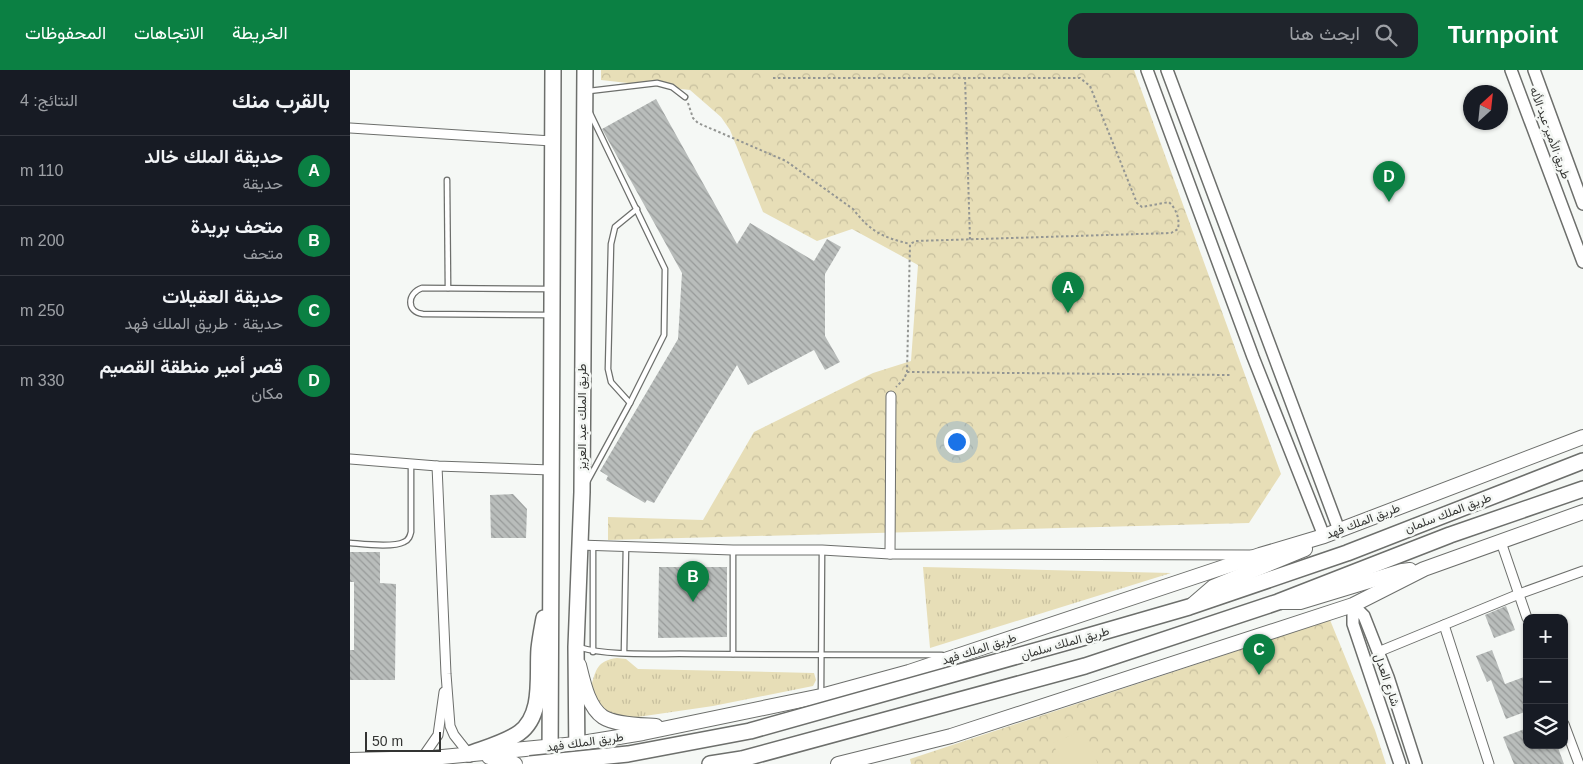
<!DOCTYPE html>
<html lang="ar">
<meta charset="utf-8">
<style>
body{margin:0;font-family:Arial,Vazirmatn,sans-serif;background:#20242c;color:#f1f3f6;direction:rtl}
.controls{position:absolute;right:15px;bottom:15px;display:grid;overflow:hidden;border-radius:10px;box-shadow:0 1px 4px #0004}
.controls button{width:45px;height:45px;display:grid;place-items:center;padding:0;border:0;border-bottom:1px solid #363941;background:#171b24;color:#f1f3f6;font:25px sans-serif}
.compass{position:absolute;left:1113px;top:15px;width:45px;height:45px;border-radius:50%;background:#171b24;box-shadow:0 1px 4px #0004;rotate:27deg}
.scale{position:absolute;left:15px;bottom:12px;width:76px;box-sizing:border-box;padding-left:5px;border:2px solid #333432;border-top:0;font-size:14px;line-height:18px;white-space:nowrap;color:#333432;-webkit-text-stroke:4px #f5f8f5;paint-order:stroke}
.you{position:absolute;left:606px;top:371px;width:18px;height:18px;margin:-12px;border:4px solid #fff;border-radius:50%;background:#1a73e8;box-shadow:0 0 0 8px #1a73e833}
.badge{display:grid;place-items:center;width:32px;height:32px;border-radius:50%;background:#0b8043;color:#fff;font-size:16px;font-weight:700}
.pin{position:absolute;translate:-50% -41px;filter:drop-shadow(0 1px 2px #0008)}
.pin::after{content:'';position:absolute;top:26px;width:18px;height:15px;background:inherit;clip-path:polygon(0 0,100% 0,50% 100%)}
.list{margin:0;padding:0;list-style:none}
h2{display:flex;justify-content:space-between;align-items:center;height:65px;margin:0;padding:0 20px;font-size:21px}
h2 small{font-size:16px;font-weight:400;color:#9ea1a6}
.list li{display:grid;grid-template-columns:32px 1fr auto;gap:15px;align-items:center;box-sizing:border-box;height:70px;padding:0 20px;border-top:1px solid #363941}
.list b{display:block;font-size:19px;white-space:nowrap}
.list p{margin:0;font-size:16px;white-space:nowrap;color:#9ea1a6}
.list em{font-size:16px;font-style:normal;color:#9ea1a6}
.icon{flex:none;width:28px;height:28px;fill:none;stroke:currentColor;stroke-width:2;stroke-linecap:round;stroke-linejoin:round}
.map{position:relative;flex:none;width:1233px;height:694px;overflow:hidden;direction:ltr}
header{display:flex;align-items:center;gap:30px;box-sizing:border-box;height:70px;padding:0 25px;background:#0b8043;color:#fff}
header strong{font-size:24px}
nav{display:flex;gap:28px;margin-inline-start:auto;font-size:18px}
.search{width:350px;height:45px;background:#20242c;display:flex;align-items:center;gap:12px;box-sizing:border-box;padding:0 18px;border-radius:15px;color:#9ea1a6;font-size:19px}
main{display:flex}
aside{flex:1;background:#171b24}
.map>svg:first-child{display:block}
.grass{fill:url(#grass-tufts)}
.park{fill:url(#park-crowns)}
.pitch{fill:#e7deb7}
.building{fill:url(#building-back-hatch)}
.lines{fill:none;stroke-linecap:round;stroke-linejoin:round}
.service-casing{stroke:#6d6f6c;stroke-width:7}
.minor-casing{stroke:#6d6f6c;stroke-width:11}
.tertiary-casing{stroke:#6d6f6c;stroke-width:14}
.primary-casing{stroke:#6d6f6c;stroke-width:16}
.trunk-casing{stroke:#6d6f6c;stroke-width:18}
.path{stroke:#949693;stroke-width:2;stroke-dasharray:2.5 2.5;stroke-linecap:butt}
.service{stroke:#fff;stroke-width:4.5}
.minor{stroke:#fff;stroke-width:9}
.tertiary{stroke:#fff;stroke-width:11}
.primary{stroke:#fff;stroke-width:14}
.trunk{stroke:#fff;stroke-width:15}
.trunk-bridge-casing{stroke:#6d6f6c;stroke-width:18;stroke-linecap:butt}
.trunk-bridge{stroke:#fff;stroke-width:15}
.labels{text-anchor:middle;stroke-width:5;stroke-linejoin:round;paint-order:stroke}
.street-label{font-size:12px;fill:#333432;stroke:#f5f8f5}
</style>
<header>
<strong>Turnpoint</strong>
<div class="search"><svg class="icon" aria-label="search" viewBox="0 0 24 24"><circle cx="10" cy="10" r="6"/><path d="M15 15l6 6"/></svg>ابحث هنا</div>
<nav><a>الخريطة</a><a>الاتجاهات</a><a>المحفوظات</a></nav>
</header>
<main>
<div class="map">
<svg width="1233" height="694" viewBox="0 0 1233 694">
<defs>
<pattern id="grass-tufts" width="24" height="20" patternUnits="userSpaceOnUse" patternTransform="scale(1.25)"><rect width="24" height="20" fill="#e7deb7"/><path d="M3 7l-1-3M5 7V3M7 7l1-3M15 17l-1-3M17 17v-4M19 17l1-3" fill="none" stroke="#c7bf9e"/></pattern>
<pattern id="park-crowns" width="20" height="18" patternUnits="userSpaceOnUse" patternTransform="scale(1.25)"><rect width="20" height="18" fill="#e7deb7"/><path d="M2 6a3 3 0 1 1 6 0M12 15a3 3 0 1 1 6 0" fill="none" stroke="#c7bf9e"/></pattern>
<pattern id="building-back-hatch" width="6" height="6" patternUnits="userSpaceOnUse" patternTransform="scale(1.25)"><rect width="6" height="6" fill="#b9bdbb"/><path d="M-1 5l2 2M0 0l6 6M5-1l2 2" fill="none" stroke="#979a99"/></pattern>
</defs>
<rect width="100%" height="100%" fill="#f5f8f5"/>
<g class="grass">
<path d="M573 497 821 503 580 578Z"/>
<path d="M267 588 276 589 288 599 464 603 466 610 463 616 363 636 267 650 253 644 241 617C246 599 247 591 267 588Z"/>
</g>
<g class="park">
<path d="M251 0H784L931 404 899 453 258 470V447L353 450 404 362 523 303 561 291 568 195 502 159 467 171 413 142 380 60 371 47 340 20 251 10Z"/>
<path d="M980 550 1025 660 1036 694H561L560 689Z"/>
</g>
<path class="pitch" d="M733 660 748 694H712L703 673Z"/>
<g class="building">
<path d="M306 29 387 174 400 153 464 191 477 169 491 177 475 204V266L490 292 475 300 464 280 398 315 387 295 304 433 297 430 295 433 256 410 258 406 250 401 328 269 332 203 252 59Z"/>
<path d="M163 424 177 439 176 468H141L140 425Z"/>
<path d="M0 482H30V513L46 514 45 610H0V580H4V512H0Z"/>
<path d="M309 497H377V567L308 568Z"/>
<path d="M1156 536 1165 560 1144 568 1135 545Z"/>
<path d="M1142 580 1155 614 1174 607 1177 614V641L1156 649 1141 610 1137 612 1126 586Z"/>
<path d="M1177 658V675H1207L1214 694H1164L1153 667Z"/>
</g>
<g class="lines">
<defs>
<g id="service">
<path d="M239 21 307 13 322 17 335 27"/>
<path d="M97 110 98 218"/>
<path d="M199 219 72 218C57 223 56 242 73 244L200 245"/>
<path d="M280 333 261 312 258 299 261 174 265 157 287 139"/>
<path d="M237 412 280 333 314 265 315 199 240 43"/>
<path d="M0 473C13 474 43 478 54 472 59 470 60 466 61 462V393"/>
<path d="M383 480V584"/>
<path d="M228 577C261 587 310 583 345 584 427 585 510 585 592 585"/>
<path d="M243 582V475"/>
<path d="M274 582 276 476"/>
<path d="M471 625 472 480"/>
</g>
<g id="minor">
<path d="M0 58 202 71"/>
<path d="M0 389 87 396 201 400"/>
<path d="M87 396 96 604 100 656 104 665 119 684"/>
<path d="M1151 472 1177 548"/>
<path d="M229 475 383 480H472L540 484 901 485"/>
<path d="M540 484 541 326"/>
<path d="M1094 555 1139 694"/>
<path d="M1028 582 1169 524 1233 501"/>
<path d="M1214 654 1229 694"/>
<path d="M72 688 88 665 94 622"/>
</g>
<g id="tertiary">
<path d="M797 0 903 287 974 466"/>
<path d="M817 0 989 460"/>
<path d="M1161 0 1233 192"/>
<path d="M1184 0 1233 134"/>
<path d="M1003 535 1014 546 1038 607 1066 694"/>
<path d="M1003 535V554L1050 694"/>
</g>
<g id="primary">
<path d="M931 532H950L1052 501 1060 500"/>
<path d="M841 536 863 517 955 479"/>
<path d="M229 595C233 611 238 637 253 647 265 655 292 655 306 656"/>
<path d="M139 687 150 688 165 694"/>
<path d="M0 690 82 688 226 674 293 663 471 626 559 602 910 485 974 466 1233 367"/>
<path d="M488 694 601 666 1003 535 1074 499 1233 442"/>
</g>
<g id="trunk">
<path d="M728 569 839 537 997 483 1233 391"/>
<path d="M119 684C135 678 154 673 169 663 194 645 187 606 189 579 190 569 192 559 194 548"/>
<path d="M200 694 203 0"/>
<path d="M227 694 226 577 232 422 235 0"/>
<path d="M360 694 392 689 735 596 928 532 1100 465 1233 419"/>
</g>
</defs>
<use href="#service" class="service-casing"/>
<use href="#minor" class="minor-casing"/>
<use href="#tertiary" class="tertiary-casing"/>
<use href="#primary" class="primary-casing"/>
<use href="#trunk" class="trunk-casing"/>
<g class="path">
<path d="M615 7 620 170"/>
<path d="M423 8H730L740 16 787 133 792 137 819 132C826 139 830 148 828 159L821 163 566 171 560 174 557 302 554 309 546 317"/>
<path d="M338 33 343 48 348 53 436 91 503 139C521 162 532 167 560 174"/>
<path d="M557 302 880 305"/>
</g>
<use href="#service" class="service"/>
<use href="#minor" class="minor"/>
<use href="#tertiary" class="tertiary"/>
<use href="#primary" class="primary"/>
<use href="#trunk" class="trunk"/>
<defs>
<path id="trunk-bridge" d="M180 694 278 684 400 661 728 569"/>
</defs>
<use href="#trunk-bridge" class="trunk-bridge-casing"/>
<use href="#trunk-bridge" class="trunk-bridge"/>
</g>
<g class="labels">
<g class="street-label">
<text transform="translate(1200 63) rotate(70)" y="4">طريق الأمير عبد الأله</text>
<text transform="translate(232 347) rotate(-90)" y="4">طريق الملك عبد العزيز</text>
<text transform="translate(1098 443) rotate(-21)" y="4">طريق الملك سلمان</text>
<text transform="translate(1013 451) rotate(-21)" y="4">طريق الملك فهد</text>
<text transform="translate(715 573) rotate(-16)" y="4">طريق الملك سلمان</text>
<text transform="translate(629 579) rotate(-18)" y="4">طريق الملك فهد</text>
<text transform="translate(1037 610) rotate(71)" y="4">شارع العدل</text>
<text transform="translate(235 672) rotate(-8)" y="4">طريق الملك فهد</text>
</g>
</g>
</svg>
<div class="controls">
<button>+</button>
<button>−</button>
<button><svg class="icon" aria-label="layers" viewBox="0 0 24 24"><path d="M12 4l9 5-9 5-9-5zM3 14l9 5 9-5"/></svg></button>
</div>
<svg class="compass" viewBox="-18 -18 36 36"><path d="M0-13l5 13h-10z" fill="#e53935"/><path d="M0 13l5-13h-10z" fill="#9ea1a6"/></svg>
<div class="scale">50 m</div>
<div class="you"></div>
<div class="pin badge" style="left:718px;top:243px">A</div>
<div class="pin badge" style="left:343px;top:532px">B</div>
<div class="pin badge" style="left:909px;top:605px">C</div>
<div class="pin badge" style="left:1039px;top:132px">D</div>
</div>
<aside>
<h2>بالقرب منك<small>النتائج: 4</small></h2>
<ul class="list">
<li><span class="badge">A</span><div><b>حديقة الملك خالد</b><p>حديقة</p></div><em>110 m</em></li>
<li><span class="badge">B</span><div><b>متحف بريدة</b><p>متحف</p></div><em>200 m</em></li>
<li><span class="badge">C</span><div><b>حديقة العقيلات</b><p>حديقة · طريق الملك فهد</p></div><em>250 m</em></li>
<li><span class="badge">D</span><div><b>قصر أمير منطقة القصيم</b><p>مكان</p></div><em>330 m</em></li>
</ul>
</aside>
</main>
